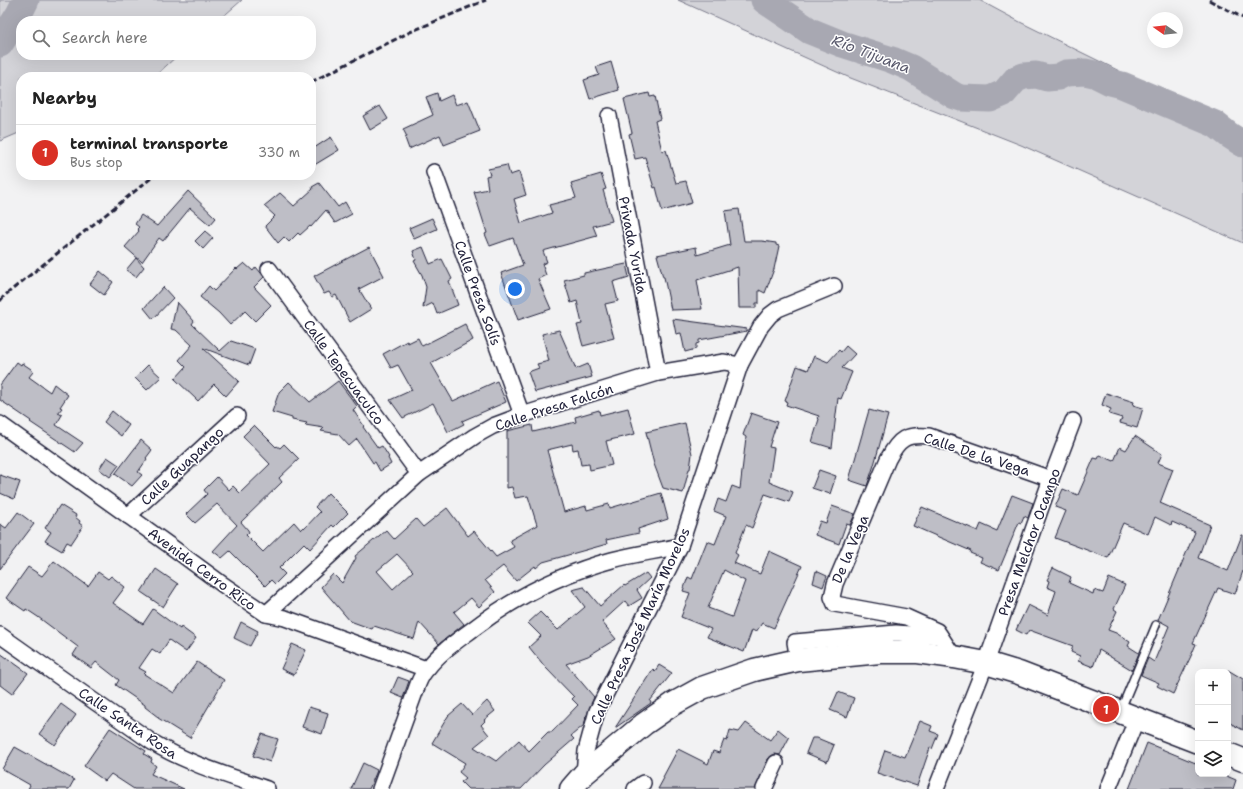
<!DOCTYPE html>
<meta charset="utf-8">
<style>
body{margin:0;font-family:"Shantell Sans",sans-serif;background:#f6f6f6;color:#222}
.controls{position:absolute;right:12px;bottom:12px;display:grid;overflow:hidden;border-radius:8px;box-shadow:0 4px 16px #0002}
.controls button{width:36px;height:36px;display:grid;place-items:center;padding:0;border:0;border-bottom:1px solid #e0e0e0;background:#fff;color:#222;font:20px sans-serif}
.compass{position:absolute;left:1147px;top:12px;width:36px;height:36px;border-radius:50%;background:#fff;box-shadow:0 4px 16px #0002;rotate:284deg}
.you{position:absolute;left:515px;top:289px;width:14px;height:14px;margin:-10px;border:3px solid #fff;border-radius:50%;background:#1a73e8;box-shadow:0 0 0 6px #1a73e833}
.badge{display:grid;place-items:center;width:26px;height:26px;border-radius:50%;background:#d93025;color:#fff;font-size:13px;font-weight:700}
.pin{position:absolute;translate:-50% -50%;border:2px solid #fff;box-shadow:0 1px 4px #0006}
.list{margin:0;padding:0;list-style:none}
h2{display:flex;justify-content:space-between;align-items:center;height:52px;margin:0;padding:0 16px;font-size:17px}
h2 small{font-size:13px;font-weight:400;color:#767676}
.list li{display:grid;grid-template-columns:26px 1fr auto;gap:12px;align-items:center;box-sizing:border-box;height:56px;padding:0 16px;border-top:1px solid #e0e0e0}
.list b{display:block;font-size:15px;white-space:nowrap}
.list p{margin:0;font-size:13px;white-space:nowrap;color:#767676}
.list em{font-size:13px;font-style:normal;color:#767676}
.icon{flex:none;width:22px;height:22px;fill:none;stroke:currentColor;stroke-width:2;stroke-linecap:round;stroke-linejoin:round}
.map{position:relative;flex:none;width:1243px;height:789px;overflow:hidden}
.search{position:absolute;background:#fff;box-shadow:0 4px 16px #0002;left:16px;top:16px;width:300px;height:44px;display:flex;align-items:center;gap:10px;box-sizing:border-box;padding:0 14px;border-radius:16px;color:#767676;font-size:15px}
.panel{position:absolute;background:#fff;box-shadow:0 4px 16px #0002;left:16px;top:72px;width:300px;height:108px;border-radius:16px}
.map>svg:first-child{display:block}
.green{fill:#d3d3d8;stroke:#7a7a8a}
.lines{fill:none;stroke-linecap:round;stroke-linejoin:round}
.river{stroke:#a8a8b2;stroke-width:27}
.building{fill:#bebec6;stroke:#22223b;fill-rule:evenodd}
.lane-casing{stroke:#22223b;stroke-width:10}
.street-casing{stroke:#22223b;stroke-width:18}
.primary-casing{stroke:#22223b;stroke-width:25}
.lane{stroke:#fff;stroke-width:7}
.street{stroke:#fff;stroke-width:15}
.primary{stroke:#fff;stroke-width:22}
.rail{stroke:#22223b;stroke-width:3;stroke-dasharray:6 3;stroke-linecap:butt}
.labels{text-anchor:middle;stroke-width:3;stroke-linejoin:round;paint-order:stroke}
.street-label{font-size:14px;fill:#22223b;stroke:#fff}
.water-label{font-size:15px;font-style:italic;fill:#58586b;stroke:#fff}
</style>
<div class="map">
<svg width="1243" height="789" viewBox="0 0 1243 789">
<rect width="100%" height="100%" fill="#f2f2f3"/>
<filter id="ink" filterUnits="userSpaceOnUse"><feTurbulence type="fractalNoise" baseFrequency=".025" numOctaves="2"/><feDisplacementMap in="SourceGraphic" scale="8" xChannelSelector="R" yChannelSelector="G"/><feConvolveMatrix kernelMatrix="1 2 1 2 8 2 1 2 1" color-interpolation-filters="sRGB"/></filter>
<g filter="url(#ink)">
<g class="green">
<path d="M0 0H242L218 21H21V55H178L155 76 151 77H21V132L0 141Z"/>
<path d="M678 0H979L1020 22 1243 132V243L1021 145 848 77Z"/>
</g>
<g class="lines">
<g class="river">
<path d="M764 0 810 31 842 44 892 60 911 68 955 96 961 98 990 99 1004 93 1016 79 1024 76 1036 75 1047 78 1058 77 1066 73 1085 72 1094 74 1110 82 1122 85 1215 124 1229 135 1243 144"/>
<path d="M0 44 19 14 26 0"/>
</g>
</g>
<g class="building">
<path d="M611 62 619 90 590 99 584 80 599 75 596 67Z"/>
<path d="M437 93 439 101 452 95 456 105 468 101 480 131 444 145 440 135 409 149 405 138 407 137 403 129 433 115 426 97Z"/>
<path d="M649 93 650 97 655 96 660 119 655 121 662 151 666 150 676 183 686 181 692 203 662 211 656 187 654 188 645 157 635 159 629 134 632 133 624 99Z"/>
<path d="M380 106 388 119 370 130 363 116Z"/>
<path d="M331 137 339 150 311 167V150Z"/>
<path d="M507 165 510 175 519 172 526 195 514 199 521 223 552 213 549 205 576 198 571 183 601 174 606 189 603 190 612 221 593 226 597 236 543 251 547 262 542 264 546 275 538 279 551 309 518 320 501 273 523 265 513 238 490 246 485 234 487 233 474 192 488 189 486 176 490 175 488 169Z"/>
<path d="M319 183 338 207 345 202 352 214 335 223 326 210 311 227 310 226 300 235 298 233 289 242 284 237 278 243 265 226 275 216 264 206 280 193 294 206 313 189 312 187Z"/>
<path d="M188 191 216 218 210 225 190 208 163 241 159 238 142 262 125 247 139 231 137 229 139 227 135 224 141 215 157 226Z"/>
<path d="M739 209 744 241H762L776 243V245L779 246 774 269 765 293 759 290V303H756V308H739L738 267 697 280 702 309 671 310 664 277H663L657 255 696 247 697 255 730 245 725 211Z"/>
<path d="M432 218 437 229 414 239 409 228Z"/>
<path d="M205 231 213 238 203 249 195 241Z"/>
<path d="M369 247 384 276 359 289 371 309 350 322 336 295 332 297 329 292 324 294 314 276Z"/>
<path d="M423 247 430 264 442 259 452 279 449 281 458 305 437 314 433 303 423 308 426 287 422 275 414 261 416 260 413 251Z"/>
<path d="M136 258 144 267 136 277 126 270Z"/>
<path d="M244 263 253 271 256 267 261 273 264 277 254 287 271 305 255 321 245 311 230 325 219 313 200 297 209 286 214 291 236 268 237 269Z"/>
<path d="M626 264 629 277 613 282 618 301 605 304 614 338 583 346 577 325 582 324 577 301 571 303 564 280 584 275V273Z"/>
<path d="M100 271 113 282 104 295 90 284Z"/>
<path d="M163 287 173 298 153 319 144 308Z"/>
<path d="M177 302 194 321 192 324 220 351 231 341 255 349 249 365 203 348 239 381 226 396 214 384 198 401 175 379 186 367 179 360 192 345 176 330 171 329Z"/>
<path d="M673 319 747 329V331L699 340V343L696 344V349L685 352 681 333 676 334Z"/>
<path d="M465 324 473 340 431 363 453 401 497 381 506 402 462 421 464 424 448 432 433 403 403 418 390 400 412 390 398 365 391 368 383 354 407 341 408 343 418 338 422 346Z"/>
<path d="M559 330 576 369 588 364 592 377 535 392 528 372 539 368 537 364 549 361 542 334Z"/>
<path d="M846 346 855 354 842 368 852 372 841 399 838 398 832 448 812 442 819 419 818 418 819 416 786 405 787 402 785 401 797 366 808 370 814 356 828 362 839 350 841 352Z"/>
<path d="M17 362 21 365 22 363 31 369 33 372 29 377 50 392 54 384 68 395 60 407 62 408 58 413 62 415 56 425 83 443 75 452 30 422 31 421 0 400V385Z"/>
<path d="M148 365 161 377 147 390 135 378Z"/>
<path d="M338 381 357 406 353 410 364 426 363 427 378 448 382 446 389 457 388 458 391 464 380 471 375 462 373 463 357 439 349 446 338 434 321 431 324 428 305 425 307 423 292 420V418L272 412 279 392 289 382 310 402Z"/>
<path d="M1106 393 1134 402 1133 405 1143 408 1137 428 1120 423 1122 418 1109 414 1111 409 1102 405Z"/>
<path d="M628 408 635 434 606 441 612 465 590 470 589 464 581 465 578 449 573 450 572 444 547 450 564 512 586 506 587 510 609 504 610 508 661 493 668 519 638 529 639 533 606 540 607 544 543 562 536 568 535 566 516 581 503 566 485 580 495 592 479 607 471 598 454 612 464 624 439 644 419 622 414 639 374 626 372 629 350 621 321 587 333 574 342 583 356 558 355 556 386 530 394 539 416 519 423 527 447 508 468 536 474 531 496 557 514 547 510 540 537 525 528 496 515 498 512 487 507 488V431L532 425 533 432 576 422 575 417 599 410 600 415ZM397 554 413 571 393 589 377 571Z"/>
<path d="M869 410 888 415 874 465 867 486 849 480Z"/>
<path d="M112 411 129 425 121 436 104 422Z"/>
<path d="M751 413 777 422 769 447 774 448 769 482 793 492 789 502 765 494 752 528 746 525 735 553 738 555 734 563 760 574 769 551 802 566 774 628 762 623 756 632 752 630 744 652 707 637 711 629 681 617 690 593 683 591 688 577 692 579 707 541 715 544 726 516 714 511 718 499 726 502 732 486 740 489 746 437 743 435ZM724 570 745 581 732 617 708 608Z"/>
<path d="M685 423 692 454 690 469H689L683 493 663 488 654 464 646 432Z"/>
<path d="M254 425 276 447 277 446 280 448 284 444 299 459 279 478 282 482 241 522 248 530 249 532 246 535 263 552 294 522 301 530 304 527 305 528 320 512 315 507 328 493 348 513 334 527 332 525 310 549 304 543 279 568 285 574 275 584 271 580 265 586 230 551 222 558 213 551 237 525 217 504 195 523 186 514 207 494 204 490 217 477 229 490 233 486 240 493 270 464 243 436Z"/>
<path d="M1135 436 1162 454 1158 463 1173 469 1160 503 1210 525 1198 558 1228 571 1242 535H1243V571L1235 594 1218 588 1193 643 1196 644 1191 656 1173 694 1157 686 1159 683 1141 675 1148 658 1154 662 1169 626 1158 620 1195 532 1172 522 1171 525 1155 517 1148 534 1123 523 1108 558 1055 538 1066 511 1055 507 1063 489 1078 495 1094 458 1098 459 1100 455 1114 461 1120 447 1126 450Z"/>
<path d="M141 440 152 450 146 458 147 459 138 472 142 475 132 486 115 474Z"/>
<path d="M107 457 119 465 110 477 99 469Z"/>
<path d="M819 470 836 476 830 494 812 488Z"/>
<path d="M0 475 20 482 14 499 0 493Z"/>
<path d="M1012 495 1033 503 1028 518 1024 516 1021 523 1019 522 999 570 980 562 982 558 970 553 971 551 913 526 922 507 978 531 981 524 997 531Z"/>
<path d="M60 505 76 515 75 517 80 521 79 523 83 526 71 544 67 542 62 551 45 541 51 532 45 528Z"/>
<path d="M832 506 855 514 850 525 846 524 839 544 815 535 820 521 826 523Z"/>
<path d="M18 512 34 524 0 569V524L6 528Z"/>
<path d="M54 561 88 586 98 572 108 579 111 576 125 587 113 603 143 624 153 609 180 629 181 627 196 638 186 652 169 640 160 654 152 649 139 668 146 672 144 674 174 693 197 662 224 680 190 738 158 718V717L145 707V705L116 685 119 680 96 662 91 668 73 655 78 647 38 617 26 609 25 611 6 598 28 567 42 576Z"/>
<path d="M1053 568 1071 577 1069 583 1093 594 1094 590 1103 593 1109 578 1125 585 1114 609 1117 611 1108 630 1116 633 1130 642 1128 646 1139 653 1132 670 1099 650 1093 667 1078 661 1080 656 1071 652 1073 646 1029 630 1026 635 1016 630 1028 605 1048 615 1056 591 1047 587 1049 581 1047 580Z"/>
<path d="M156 569 178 584 163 607 141 592Z"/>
<path d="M816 571 827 576 823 587 813 583Z"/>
<path d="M646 573 650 578 637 590 642 598 629 606 625 601 602 622 616 639 588 656 566 664 594 697 587 715 585 717 586 718 584 725 571 736 574 739 544 765 521 789H468L461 782 466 778 459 772 465 763 432 743 448 716 462 704 472 715 487 701 495 711 484 720 485 721 481 725 489 735 474 747 496 761 519 740 529 751 548 732H552L578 705 572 699 574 697 546 668 529 647 541 636 528 623 540 612 558 630 585 607 572 590 584 587 600 606 624 585 625 586Z"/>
<path d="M241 622 258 631 250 646 234 638Z"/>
<path d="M292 644 306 650 294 675 281 669Z"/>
<path d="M0 653 28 673 12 694 0 685Z"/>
<path d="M659 665 672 673 650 701 651 703 615 728 653 669 655 671Z"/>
<path d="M1228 670 1243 679V730L1228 722Z"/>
<path d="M398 677 409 681 403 698 391 693Z"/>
<path d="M838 692 854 698 847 717 830 710Z"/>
<path d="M61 704 76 715 55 745 39 734Z"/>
<path d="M309 707 328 713 322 734 302 727Z"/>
<path d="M920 721 932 726 930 731 938 734 932 749 930 748 917 786 877 773 885 750 905 757Z"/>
<path d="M746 723 770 740 778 729 789 738 780 755 775 754 771 756 768 759 755 789H658L664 778 663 777 678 749 708 764 713 751 719 753 724 740 727 741 730 730 739 732Z"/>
<path d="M110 728 146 751 144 754 152 759 151 762 156 766 151 774 184 789H134L111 774 105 781 84 766Z"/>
<path d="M262 734 278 739 270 762 253 756Z"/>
<path d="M812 738H817L834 745 827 762 806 753Z"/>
<path d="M1147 743 1198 764V774H1222L1236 780 1233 789H1129Z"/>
<path d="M15 747 74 780 69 789H28L30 785 2 769Z"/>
<path d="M363 763 377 770 376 773 369 789H351Z"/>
</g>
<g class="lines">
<defs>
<path id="lane" d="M1121 709 1156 625"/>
<g id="street">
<path d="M609 116 658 373"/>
<path d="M434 172 522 415"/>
<path d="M269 269 419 474"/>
<path d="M0 424 169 545 222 584 266 614 285 618 426 669"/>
<path d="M128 516 237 416"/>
<path d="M266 614 419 474 475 436 493 426 522 415 658 373 724 362 740 365"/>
<path d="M0 635 152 742C188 764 227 775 267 789"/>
<path d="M954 657 937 631 906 617 835 604 832 597 835 584 888 459C899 438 906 434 929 436L1051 479"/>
<path d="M798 660 795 642 896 633 940 636"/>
<path d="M584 774 586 751 597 711 680 546 740 365 761 326 770 315 778 309 834 286"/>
<path d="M380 789 418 684C420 679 423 673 427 669 439 653 457 641 473 629 515 597 560 574 612 560 634 554 658 551 680 546"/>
<path d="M635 789 643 783"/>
<path d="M764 789 776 763"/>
<path d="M936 789 986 663 1051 479 1073 421"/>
<path d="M1108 789 1137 718"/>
</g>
<g id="primary">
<path d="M1228 754 1243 760"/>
<path d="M571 789 584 774 644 724 673 704 702 688 754 670 798 660 880 652H918L954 657 986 663 1019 673 1198 742"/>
</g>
</defs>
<use href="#lane" class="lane-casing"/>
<use href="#street" class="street-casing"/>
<use href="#primary" class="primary-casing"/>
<use href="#lane" class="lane"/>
<use href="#street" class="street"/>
<use href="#primary" class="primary"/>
<g class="rail">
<path d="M1209 0 1243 18"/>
<path d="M311 82 410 32 486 0"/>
<path d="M0 301 4 296 155 175"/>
</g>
</g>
</g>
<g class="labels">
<g class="street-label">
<text transform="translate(633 245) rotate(79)" y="5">Privada Yurida</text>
<text transform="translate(478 293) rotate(70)" y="5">Calle Presa Solís</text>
<text transform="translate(344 372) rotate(54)" y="5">Calle Tepecuaculco</text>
<text transform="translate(554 407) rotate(-18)" y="5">Calle Presa Falcón</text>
<text transform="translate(977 454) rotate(18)" y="5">Calle De la Vega</text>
<text transform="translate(182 466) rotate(-43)" y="5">Calle Guapango</text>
<text transform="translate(1029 542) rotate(-70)" y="5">Presa Melchor Ocampo</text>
<text transform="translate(850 549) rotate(-67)" y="5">De la Vega</text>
<text transform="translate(202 569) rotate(36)" y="5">Avenida Cerro Rico</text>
<text transform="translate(640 626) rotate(-65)" y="5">Calle Presa José María Morelos</text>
<text transform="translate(128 723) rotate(34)" y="5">Calle Santa Rosa</text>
</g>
<g class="water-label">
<text transform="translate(871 54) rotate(21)" y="5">Río Tijuana</text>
</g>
</g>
</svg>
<div class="controls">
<button>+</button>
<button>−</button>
<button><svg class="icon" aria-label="layers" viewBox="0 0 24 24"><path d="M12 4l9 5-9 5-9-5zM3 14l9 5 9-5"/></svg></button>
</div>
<svg class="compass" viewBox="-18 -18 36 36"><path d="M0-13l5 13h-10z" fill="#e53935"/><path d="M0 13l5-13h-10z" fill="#767676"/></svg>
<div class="you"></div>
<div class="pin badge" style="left:1106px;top:709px">1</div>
<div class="search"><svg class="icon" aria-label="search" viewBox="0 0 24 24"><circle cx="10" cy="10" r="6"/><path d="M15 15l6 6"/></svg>Search here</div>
<section class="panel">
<h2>Nearby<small></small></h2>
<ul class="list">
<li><span class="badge">1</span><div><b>terminal transporte</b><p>Bus stop</p></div><em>330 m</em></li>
</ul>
</section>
</div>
